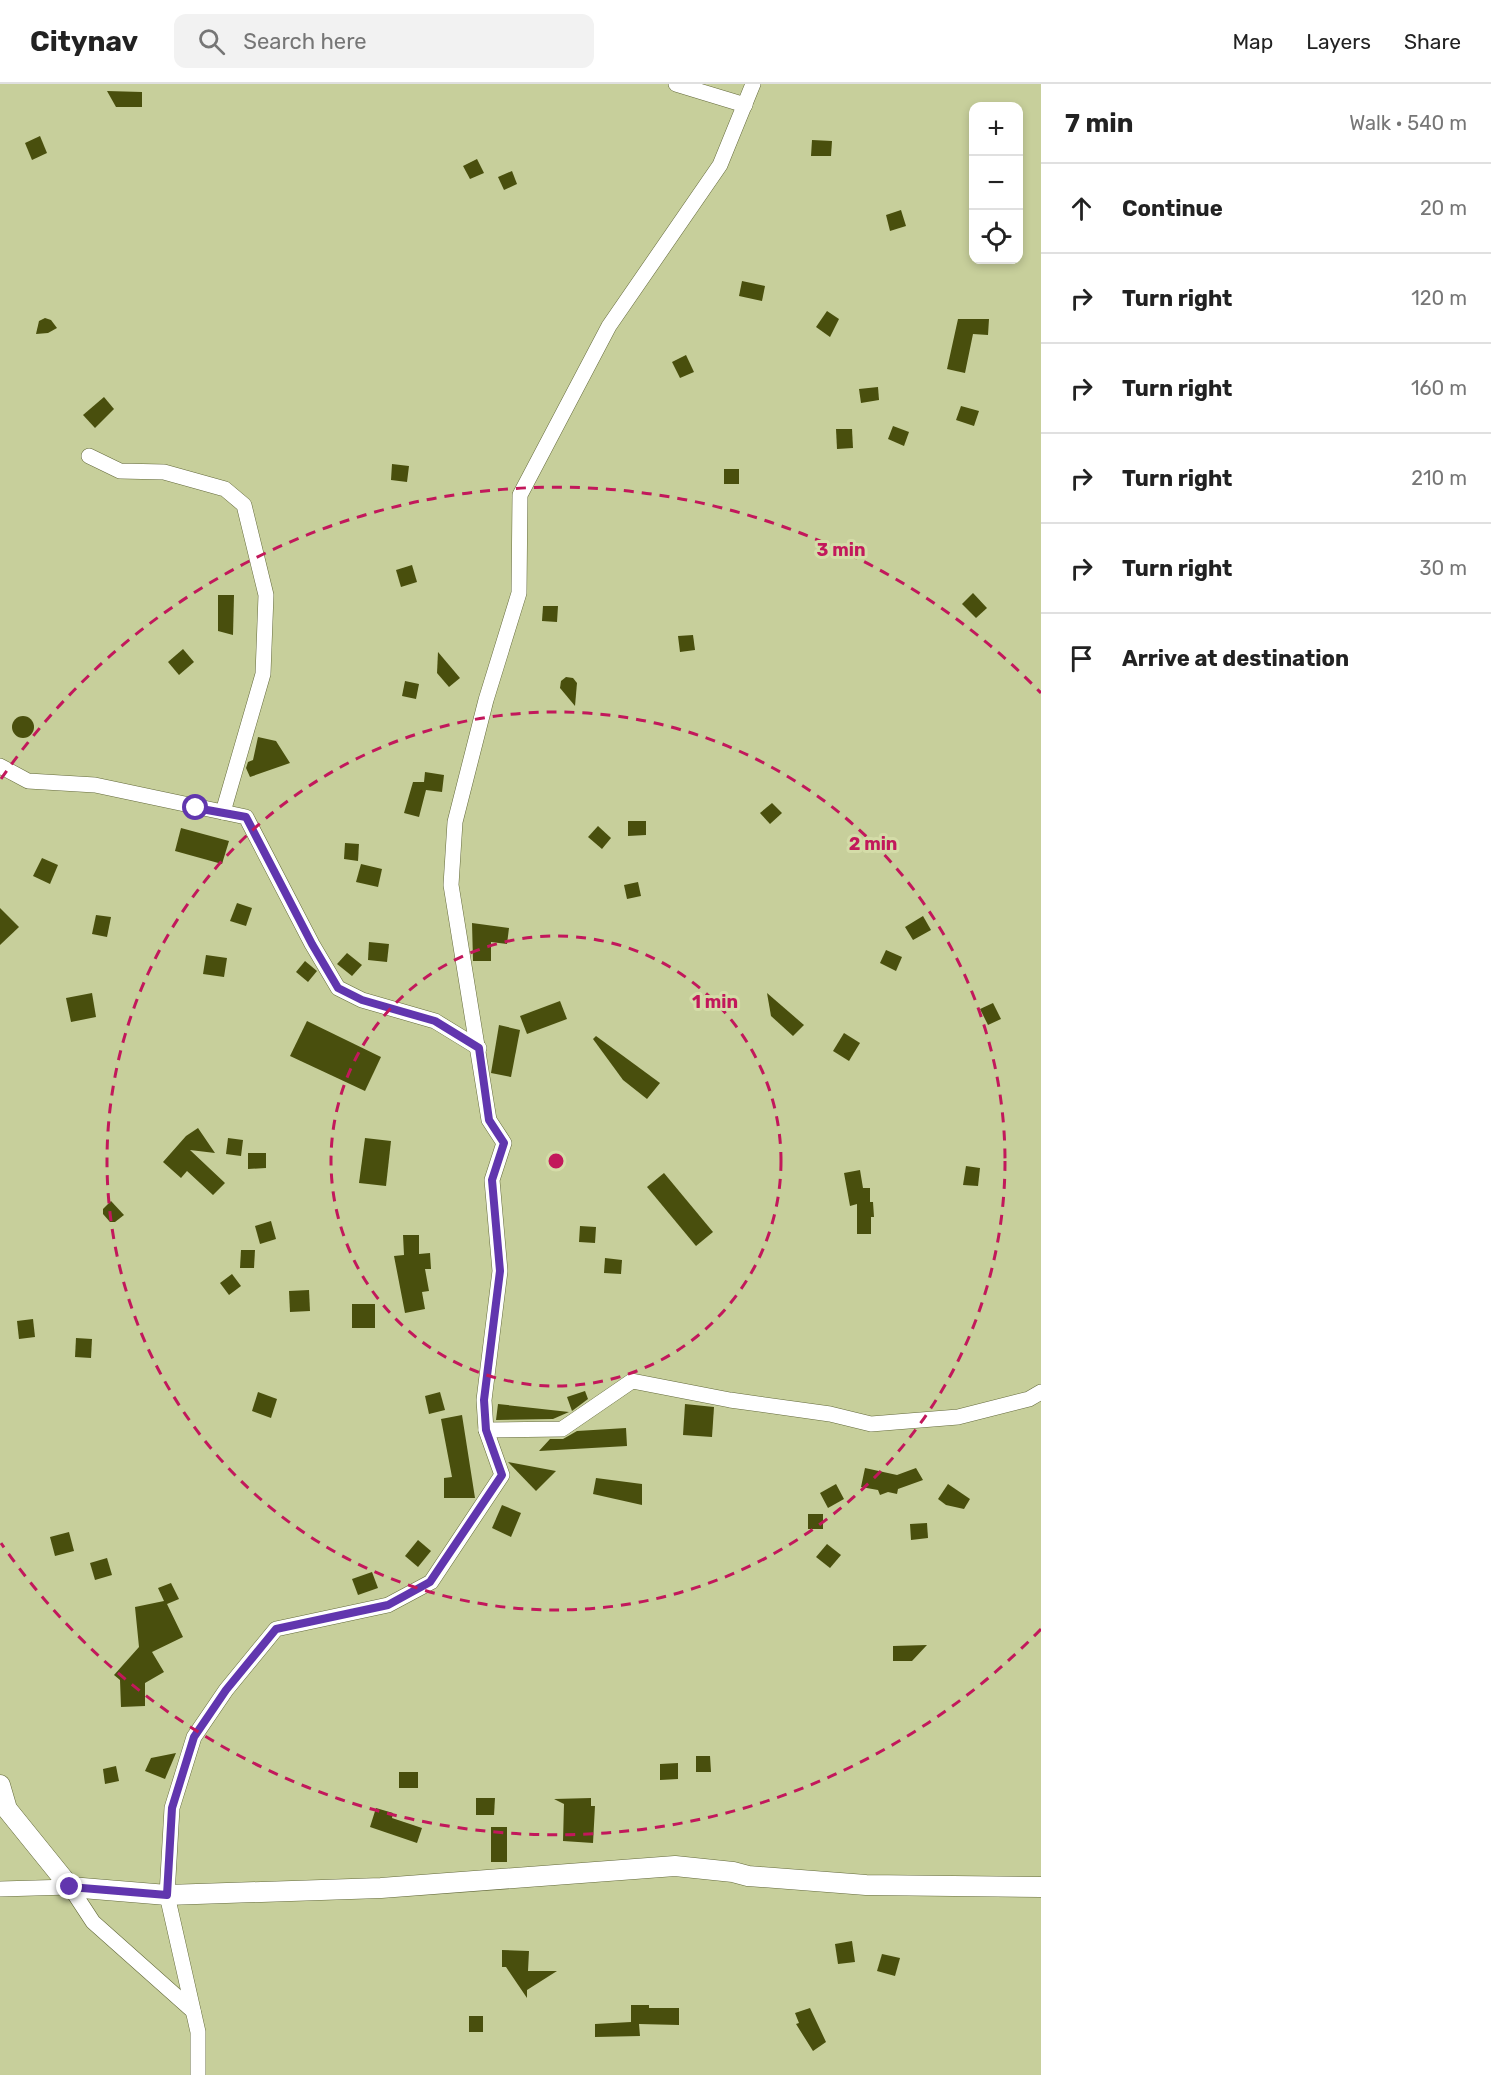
<!DOCTYPE html>
<meta charset="utf-8">
<style>
body{margin:0;font-family:Rubik,sans-serif;background:#f2f2f2;color:#222}
.controls{position:absolute;right:18px;top:18px;display:grid;overflow:hidden;border-radius:12px;box-shadow:0 3px 9px #0003}
.controls button{width:54px;height:54px;display:grid;place-items:center;padding:0;border:0;border-bottom:2px solid #e0e0e0;background:#fff;color:#222;font:30px sans-serif}
.stop{position:absolute;width:18px;height:18px;margin:-14px;border:4px solid #6136ae;border-radius:50%;background:#fff}
.stop.end{background:#6136ae;border-color:#fff;box-shadow:0 2px 6px #0008}
.list{margin:0;padding:0;list-style:none}
h2{display:flex;justify-content:space-between;align-items:center;height:78px;margin:0;padding:0 24px;font-size:26px}
h2 small{font-size:20px;font-weight:400;color:#767676}
.list li{display:grid;grid-template-columns:39px 1fr auto;gap:18px;align-items:center;box-sizing:border-box;height:90px;padding:0 24px;border-top:2px solid #e0e0e0}
.list b{display:block;font-size:22px;white-space:nowrap}
.list em{font-size:20px;font-style:normal;color:#767676}
.icon{flex:none;width:33px;height:33px;fill:none;stroke:currentColor;stroke-width:2;stroke-linecap:round;stroke-linejoin:round}
.map{position:relative;flex:none;width:1041px;height:1991px;overflow:hidden}
header{display:flex;align-items:center;gap:36px;box-sizing:border-box;height:84px;padding:0 30px;background:#fff;border-bottom:2px solid #e0e0e0}
header strong{font-size:28px}
nav{display:flex;gap:33px;margin-inline-start:auto;font-size:21px}
.search{width:420px;height:54px;background:#f2f2f2;display:flex;align-items:center;gap:15px;box-sizing:border-box;padding:0 21px;border-radius:12px;color:#767676;font-size:22px}
main{display:flex}
aside{flex:1;background:#fff}
.map>svg:first-child{display:block}
.building{fill:#494f0d}
.lines{fill:none;stroke-linecap:round;stroke-linejoin:round}
.minor-casing{stroke:#646a3b;stroke-width:16}
.tertiary-casing{stroke:#646a3b;stroke-width:21}
.minor{stroke:#fff;stroke-width:15}
.tertiary{stroke:#fff;stroke-width:20}
.route{stroke:#6136ae;stroke-width:8}
.ring{fill:none;stroke:#c2185b;stroke-width:3;stroke-dasharray:10 8}
.centre{fill:#c2185b;stroke:#d4dca8;stroke-width:3}
.ring-label{font-size:18px;text-anchor:middle;font-weight:bold;fill:#c2185b;stroke:#d4dca8;stroke-width:6;stroke-linejoin:round;paint-order:stroke}
</style>
<header>
<strong>Citynav</strong>
<div class="search"><svg class="icon" aria-label="search" viewBox="0 0 24 24"><circle cx="10" cy="10" r="6"/><path d="M15 15l6 6"/></svg>Search here</div>
<nav><a>Map</a><a>Layers</a><a>Share</a></nav>
</header>
<main>
<div class="map">
<svg width="1041" height="1991" viewBox="0 0 1041 1991">
<rect width="100%" height="100%" fill="#c7cf9b"/>
<g class="building">
<path d="M107 7 142 8V23H116Z"/>
<path d="M40 52 47 69 32 76 25 59Z"/>
<path d="M812 56 832 57 831 72H811Z"/>
<path d="M477 75 484 89 470 95 463 82Z"/>
<path d="M512 87 517 100 504 106 498 93Z"/>
<path d="M901 126 906 142 890 147 886 131Z"/>
<path d="M742 197 765 202 762 217 739 212Z"/>
<path d="M827 227 839 235 830 253 816 243Z"/>
<path d="M45 234 51 236 57 244 48 249 36 250 39 237Z"/>
<path d="M958 235H989L988 251 973 250 965 289 947 285Z"/>
<path d="M686 271 694 288 680 294 672 278Z"/>
<path d="M878 303 879 316 861 319 859 305Z"/>
<path d="M104 313 114 325 95 344 83 331Z"/>
<path d="M961 322 979 327 974 342 956 336Z"/>
<path d="M893 342 909 348 904 362 888 355Z"/>
<path d="M836 345H852L853 364 837 365Z"/>
<path d="M392 380 409 382 407 398 391 396Z"/>
<rect x="724" y="385" width="15" height="15"/>
<path d="M412 481 417 498 401 503 396 486Z"/>
<path d="M973 509 987 524 976 534 962 520Z"/>
<path d="M218 511H234L233 551 218 547Z"/>
<path d="M543 522H558L557 538 542 537Z"/>
<path d="M693 551 695 566 680 568 678 552Z"/>
<path d="M183 565 194 578 179 591 168 578Z"/>
<path d="M438 568 460 594 449 603 437 589Z"/>
<path d="M566 593 573 594 577 599 575 622 560 604 561 597Z"/>
<path d="M405 597 419 600 416 615 402 612Z"/>
<circle cx="23" cy="643" r="11"/>
<path d="M258 653 276 657 290 679 250 693 246 684 248 678 253 676Z"/>
<path d="M425 688 444 691 442 708 426 706 419 733 404 729 413 698H424Z"/>
<path d="M772 719 782 729 770 740 760 729Z"/>
<path d="M628 737H646V751L628 752Z"/>
<path d="M598 742 611 754 602 765 588 753Z"/>
<path d="M181 744 229 757 222 780 175 767Z"/>
<path d="M345 759 359 760 358 777 344 775Z"/>
<path d="M42 774 58 781 50 800 33 792Z"/>
<path d="M361 780 382 785 378 803 356 798Z"/>
<path d="M638 798 641 812 627 815 624 801Z"/>
<path d="M237 819 252 824 246 842 230 837Z"/>
<path d="M0 824 19 843 0 861Z"/>
<path d="M96 831 111 833 107 853 92 850Z"/>
<path d="M923 832 931 846 913 856 905 843Z"/>
<path d="M472 839 509 844 507 860 491 858V877H473Z"/>
<path d="M369 858 389 860 387 878 368 876Z"/>
<path d="M886 866 902 873 896 887 880 879Z"/>
<path d="M347 869 362 881 352 892 337 880Z"/>
<path d="M206 871 227 874 224 893 203 890Z"/>
<path d="M305 877 317 887 308 898 296 888Z"/>
<path d="M92 909 96 933 71 938 66 914Z"/>
<path d="M767 909 804 941 793 952 771 932Z"/>
<path d="M560 917 567 935 527 950 520 932Z"/>
<path d="M993 919 1001 935 988 941 980 925Z"/>
<path d="M307 937 381 973 365 1007 290 972Z"/>
<path d="M499 941 520 946 511 993 491 989Z"/>
<path d="M844 949 860 959 849 977 833 967Z"/>
<path d="M596 952 660 999 647 1015 623 996 593 955Z"/>
<path d="M198 1044 215 1069 190 1066 225 1099 213 1111 187 1087 181 1094 163 1078 186 1052Z"/>
<path d="M228 1054 243 1056 241 1072 226 1070Z"/>
<path d="M365 1054 391 1057 386 1102 359 1099Z"/>
<path d="M248 1069H266V1084L248 1085Z"/>
<path d="M966 1082 980 1084 978 1102 963 1101Z"/>
<path d="M860 1086 863 1104H870V1118H873L874 1133H871V1150H857V1120L850 1122 844 1089Z"/>
<path d="M664 1089 713 1148 696 1162 647 1103Z"/>
<path d="M111 1117 124 1131 115 1138H110L103 1130V1125Z"/>
<path d="M271 1137 276 1155 260 1160 255 1142Z"/>
<path d="M580 1142 596 1143 595 1159 579 1158Z"/>
<path d="M403 1151H419V1170L430 1169 431 1185H425L429 1207 422 1208 425 1225 405 1229 394 1172 404 1171Z"/>
<path d="M241 1166H255L254 1184H240Z"/>
<path d="M605 1174 622 1176 621 1190 604 1189Z"/>
<path d="M232 1190 241 1202 229 1211 220 1199Z"/>
<path d="M309 1206 310 1227 290 1228 289 1207Z"/>
<rect x="352" y="1220" width="23" height="24"/>
<path d="M33 1235 35 1253 19 1255 17 1237Z"/>
<path d="M76 1254 92 1255 91 1274 75 1273Z"/>
<path d="M585 1307 588 1315 572 1327 567 1313Z"/>
<path d="M258 1308 277 1315 271 1334 252 1327Z"/>
<path d="M440 1308 445 1326 429 1330 425 1312Z"/>
<path d="M498 1320 569 1328 553 1335 496 1336Z"/>
<path d="M685 1320 714 1323 712 1353 683 1351Z"/>
<path d="M462 1331 475 1414H444V1394L452 1393 441 1335Z"/>
<path d="M626 1344 627 1362 539 1367 550 1355H563L577 1347Z"/>
<path d="M508 1378 556 1387 536 1407Z"/>
<path d="M865 1384 897 1391 916 1384 923 1396 898 1405 897 1410 888 1408 880 1411 878 1406 861 1403Z"/>
<path d="M596 1394 642 1400V1421L593 1410Z"/>
<path d="M836 1400 844 1415 828 1424 820 1409Z"/>
<path d="M948 1400 970 1415 964 1425 946 1421 938 1415Z"/>
<path d="M502 1421 521 1429 511 1453 492 1444Z"/>
<rect x="808" y="1430" width="15" height="15"/>
<path d="M927 1439 928 1454 911 1456 910 1440Z"/>
<path d="M69 1448 74 1467 55 1472 50 1453Z"/>
<path d="M418 1456 431 1467 418 1483 405 1472Z"/>
<path d="M827 1460 841 1471 830 1484 816 1473Z"/>
<path d="M107 1474 112 1491 95 1496 90 1479Z"/>
<path d="M372 1488 378 1504 358 1511 352 1495Z"/>
<path d="M171 1499 179 1515 167 1520 183 1553 152 1568 164 1588 145 1599V1622L121 1623 120 1596 114 1591 139 1563 135 1523 164 1517 158 1504Z"/>
<path d="M927 1561 912 1577H893V1562Z"/>
<path d="M176 1669 165 1695 145 1687 151 1674Z"/>
<path d="M696 1672H710L711 1688H696Z"/>
<path d="M678 1679V1695L660 1696V1680Z"/>
<path d="M116 1682 119 1697 105 1700 103 1685Z"/>
<rect x="399" y="1688" width="19" height="16"/>
<path d="M476 1714H495L494 1731H476Z"/>
<path d="M591 1714V1722H595L593 1759 563 1757 564 1720 554 1715Z"/>
<path d="M376 1724 393 1729 392 1734 422 1744 417 1759 370 1743Z"/>
<rect x="491" y="1743" width="16" height="35"/>
<path d="M852 1857 855 1878 838 1880 835 1860Z"/>
<path d="M502 1866 529 1867 528 1887H557L527 1906V1914L506 1883H502Z"/>
<path d="M882 1870 900 1874 895 1892 877 1887Z"/>
<path d="M631 1921H649V1924H679V1941L639 1940 640 1952 595 1953V1940L631 1938Z"/>
<path d="M810 1924 826 1958 813 1967 796 1940 799 1939 795 1929Z"/>
<rect x="469" y="1932" width="14" height="16"/>
</g>
<g class="lines">
<defs>
<g id="minor">
<path d="M676 0 745 21"/>
<path d="M89 372 120 387 164 388 225 405 244 421 266 511 263 590 223 728"/>
<path d="M0 682 28 697 95 701 246 733 312 860 338 904 362 916 435 937 479 964"/>
<path d="M486 1346 562 1345 632 1297 730 1316 830 1330 871 1340 958 1333 1029 1315 1041 1308"/>
<path d="M0 1805 70 1803 93 1838 193 1927"/>
<path d="M198 1991V1948L167 1811 172 1724 194 1653 226 1606 276 1545 388 1521 431 1498 502 1391 486 1346 484 1316 500 1187 492 1096 504 1059 489 1036 451 801 455 738 486 616 519 509 520 411 609 242 720 81 753 0"/>
</g>
<path id="tertiary" d="M0 1701 7 1725 70 1803 167 1811 381 1804 675 1782 733 1788 748 1792 866 1801 1041 1803"/>
</defs>
<use href="#minor" class="minor-casing"/>
<use href="#tertiary" class="tertiary-casing"/>
<use href="#minor" class="minor"/>
<use href="#tertiary" class="tertiary"/>
</g>
<g class="lines">
<path class="route" d="M70 1803 167 1811 172 1724 194 1653 226 1606 276 1545 388 1521 430 1498 502 1391 486 1346 484 1316 500 1187 492 1096 504 1059 489 1036 479 964 435 937 362 916 338 904 312 860 246 733 196 724"/>
</g>
<g class="ring">
<circle cx="556" cy="1077" r="225"/>
<circle cx="556" cy="1077" r="449"/>
<path d="M1041 1545A674 674 0 0 1 1 1459M1 695A674 674 0 0 1 1041 609"/>
</g>
<circle cx="556" cy="1077" r="9" class="centre"/>
<g class="ring-label">
<text x="841" y="472">3 min</text>
<text x="873" y="766">2 min</text>
<text x="715" y="924">1 min</text>
</g>
</svg>
<div class="controls">
<button>+</button>
<button>−</button>
<button><svg class="icon" aria-label="locate" viewBox="0 0 24 24"><circle cx="12" cy="12" r="6"/><path d="M12 2v4M12 18v4M2 12h4M18 12h4"/></svg></button>
</div>
<div class="stop" style="left:196px;top:724px"></div>
<div class="stop end" style="left:70px;top:1803px"></div>
</div>
<aside>
<h2>7 min<small>Walk · 540 m</small></h2>
<ul class="list">
<li><svg class="icon" aria-label="ahead" viewBox="0 0 24 24"><path d="M12 20V5M6 11l6-6 6 6"/></svg><div><b>Continue</b></div><em>20 m</em></li>
<li><svg class="icon" aria-label="right" viewBox="0 0 24 24"><path d="M7 20v-9h11M14 6l5 5-5 5"/></svg><div><b>Turn right</b></div><em>120 m</em></li>
<li><svg class="icon" aria-label="right" viewBox="0 0 24 24"><path d="M7 20v-9h11M14 6l5 5-5 5"/></svg><div><b>Turn right</b></div><em>160 m</em></li>
<li><svg class="icon" aria-label="right" viewBox="0 0 24 24"><path d="M7 20v-9h11M14 6l5 5-5 5"/></svg><div><b>Turn right</b></div><em>210 m</em></li>
<li><svg class="icon" aria-label="right" viewBox="0 0 24 24"><path d="M7 20v-9h11M14 6l5 5-5 5"/></svg><div><b>Turn right</b></div><em>30 m</em></li>
<li><svg class="icon" aria-label="arrive" viewBox="0 0 24 24"><path d="M6 21V4h12l-3 4 3 4H6"/></svg><div><b>Arrive at destination</b></div></li>
</ul>
</aside>
</main>
